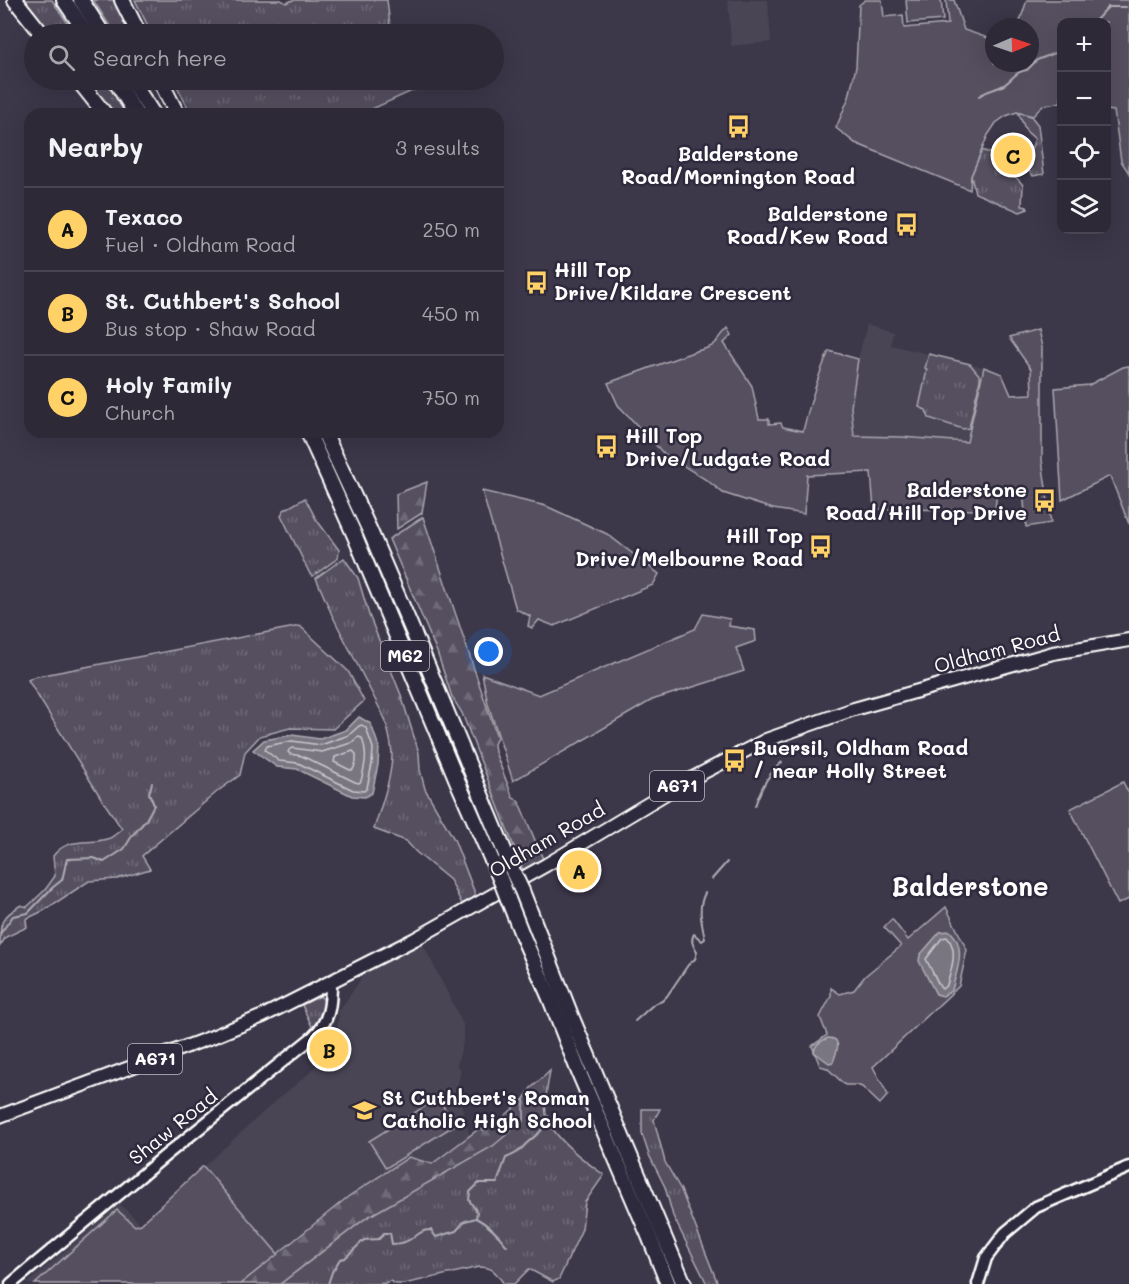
<!DOCTYPE html>
<meta charset="utf-8">
<style>
body{margin:0;font-family:Mali,sans-serif;background:#393542;color:#f1f3f6}
.controls{position:absolute;right:18px;top:18px;display:grid;overflow:hidden;border-radius:12px;box-shadow:0 6px 24px #0002}
.controls button{width:54px;height:54px;display:grid;place-items:center;padding:0;border:0;border-bottom:2px solid #484552;background:#2d2937;color:#f1f3f6;font:30px sans-serif}
.compass{position:absolute;left:985px;top:18px;width:54px;height:54px;border-radius:50%;background:#2d2937;box-shadow:0 6px 24px #0002;rotate:88deg}
.you{position:absolute;left:489px;top:652px;width:21px;height:21px;margin:-15px;border:4px solid #fff;border-radius:50%;background:#1a73e8;box-shadow:0 0 0 9px #1a73e833}
.badge{display:grid;place-items:center;width:39px;height:39px;border-radius:50%;background:#ffd166;color:#111;font-size:20px;font-weight:700}
.pin{position:absolute;translate:-50% -50%;border:3px solid #fff;box-shadow:0 2px 6px #0006}
.list{margin:0;padding:0;list-style:none}
h2{display:flex;justify-content:space-between;align-items:center;height:78px;margin:0;padding:0 24px;font-size:26px}
h2 small{font-size:20px;font-weight:400;color:#a7a6ad}
.list li{display:grid;grid-template-columns:39px 1fr auto;gap:18px;align-items:center;box-sizing:border-box;height:84px;padding:0 24px;border-top:2px solid #484552}
.list b{display:block;font-size:22px;white-space:nowrap}
.list p{margin:0;font-size:20px;white-space:nowrap;color:#a7a6ad}
.list em{font-size:20px;font-style:normal;color:#a7a6ad}
.icon{flex:none;width:33px;height:33px;fill:none;stroke:currentColor;stroke-width:2;stroke-linecap:round;stroke-linejoin:round}
.map{position:relative;flex:none;width:1129px;height:1284px;overflow:hidden}
.search{position:absolute;background:#2d2937;box-shadow:0 6px 24px #0002;left:24px;top:24px;width:480px;height:66px;display:flex;align-items:center;gap:15px;box-sizing:border-box;padding:0 21px;border-radius:33px;color:#a7a6ad;font-size:22px}
.panel{position:absolute;background:#2d2937;box-shadow:0 6px 24px #0002;left:24px;top:108px;width:480px;height:330px;border-radius:18px}
.map>svg:first-child{display:block}
.built{fill:#494455}
.grass{fill:url(#grass-tufts);stroke:#aaa8b0;stroke-width:1.5}
.forest{fill:url(#forest-firs);stroke:#aaa8b0;stroke-width:1.5}
.park{fill:#555060;stroke:#aaa8b0;stroke-width:1.5}
.water{fill:#797682;stroke:#afadb4;stroke-width:1.5}
.lines{fill:none;stroke-linecap:round;stroke-linejoin:round}
.shore{stroke:#c9c8cd;stroke-width:1.5}
.stream{stroke:#afadb4;stroke-width:2}
.secondary-casing{stroke:#fff;stroke-width:15}
.primary-casing{stroke:#fff;stroke-width:16}
.highway-casing{stroke:#fff;stroke-width:18}
.secondary{stroke:#2f2a3d;stroke-width:10}
.primary{stroke:#2f2a3d;stroke-width:12}
.highway{stroke:#2f2a3d;stroke-width:14}
.highway-bridge-casing{stroke:#fff;stroke-width:18;stroke-linecap:butt}
.highway-bridge{stroke:#2f2a3d;stroke-width:14}
.labels{text-anchor:middle;stroke-width:5;stroke-linejoin:round;paint-order:stroke}
.shield{fill:#2f2a3d;stroke:#c1bfc5;stroke-width:1.5}
.shield-label{font-size:18px;font-weight:bold;fill:#fff}
.poi-label{font-size:20px;font-weight:bold;fill:#fff;stroke:#2f2a3d;text-anchor:start}
.street-label{font-size:20px;fill:#fff;stroke:#2f2a3d}
.district-label{font-size:26px;font-weight:bold;fill:#fff;stroke:#2f2a3d}
</style>
<div class="map">
<svg width="1129" height="1284" viewBox="0 0 1129 1284">
<defs>
<pattern id="grass-tufts" width="24" height="20" patternUnits="userSpaceOnUse" patternTransform="scale(1.5)"><rect width="24" height="20" fill="#555060"/><path d="M3 7l-1-3M5 7V3M7 7l1-3M15 17l-1-3M17 17v-4M19 17l1-3" fill="none" stroke="#6e6a78"/></pattern>
<pattern id="forest-firs" width="22" height="20" patternUnits="userSpaceOnUse" patternTransform="scale(1.5)"><rect width="22" height="20" fill="#555060"/><path d="M5 1l3.5 6h-7zM16 11l3.5 6h-7z" fill="#6e6a78"/></pattern>
</defs>
<rect width="100%" height="100%" fill="#3c3749"/>
<filter id="ink" filterUnits="userSpaceOnUse"><feTurbulence type="fractalNoise" baseFrequency=".0167" numOctaves="2"/><feDisplacementMap in="SourceGraphic" scale="12" xChannelSelector="R" yChannelSelector="G"/><feConvolveMatrix kernelMatrix="1 2 1 2 8 2 1 2 1" color-interpolation-filters="sRGB"/></filter>
<g filter="url(#ink)">
<g class="built">
<path d="M728 0H768L771 42 731 46Z"/>
<path d="M867 324 893 332 891 345 984 367 967 442 901 437 854 436 851 407 858 359Z"/>
<path d="M423 944 463 1024V1042L457 1066 461 1069 458 1085 464 1116 470 1136 432 1164 409 1157 384 1173 349 1196 240 1284H26L120 1204 141 1224 272 1104 308 1074 328 1052 336 1045 338 1042 337 1030 339 1011 364 974 411 948Z"/>
</g>
<g class="grass">
<path d="M17 0H52L75 34H47Z"/>
<path d="M93 0H117L134 34H115Z"/>
<path d="M135 0H281L286 3 293 0H387L391 34H152Z"/>
<path d="M84 80H105L126 114H110Z"/>
<path d="M174 80H417L421 87 361 114H191Z"/>
<path d="M1018 112 1031 116 1038 125 1044 174 1033 176 1025 165 1035 139 1026 131Z"/>
<path d="M982 150 1000 158V167L1003 170 1015 176 1023 185 1022 206 1027 207 1028 209 1020 212 975 193 971 176Z"/>
<path d="M929 354 970 364 980 376V380L969 428 963 429 929 418 926 410 919 407 927 370 925 368Z"/>
<path d="M305 498 316 519 339 550 338 558 313 576 310 574 281 515 284 510Z"/>
<path d="M344 558 358 578 369 615 401 695 419 753 420 770 425 789 454 839 476 896 462 904 450 880 416 852 406 841 374 829C381 805 391 781 392 756 392 743 388 731 385 719L332 615 316 578Z"/>
<path d="M300 626 348 671 364 701 333 729 290 728 260 736 245 752 240 775 218 791 142 856 150 869 117 879 89 881 43 911 26 919 27 927 6 937 0 946C0 922 0 918 21 905L27 907 45 890 55 876 53 856C69 835 90 846 110 838 114 836 118 832 122 829L101 798 28 680 33 677Z"/>
<path d="M320 996 325 1001 326 1007 313 1029 302 1005Z"/>
<path d="M550 1071C548 1084 544 1100 546 1114 550 1136 586 1162 604 1175L585 1202 582 1229 559 1279 553 1282 529 1269 514 1284H504C496 1273 494 1267 479 1267L404 1284H396L390 1281 382 1284H280L366 1218 524 1120V1099L531 1088Z"/>
<path d="M642 1109H660L654 1120 665 1162 681 1190 718 1284H707L673 1216 665 1187 649 1155 642 1134Z"/>
</g>
<g class="forest">
<path d="M427 482 422 513 397 529 396 494Z"/>
<path d="M423 517 497 737 494 744 495 752 513 798 518 800 543 859 523 870 462 713 452 697 437 652 389 539Z"/>
<path d="M524 1099V1120L493 1146 366 1218 280 1284H240L349 1196 409 1157 432 1164 480 1128 483 1130 500 1120Z"/>
</g>
<g class="park">
<path d="M865 0H882L884 17 903 15 904 28 948 24 946 0H954L964 30 994 40V63H1030V27H1018L1027 0H1129V173L1121 161 1114 111 1107 110 1106 22H1062L1061 102 1042 106 1033 116 1017 112 1006 116 996 123 988 135 971 176 970 190 855 143 836 128 849 97 856 67 859 5Z"/>
<path d="M906 0H941L943 20 908 23Z"/>
<path d="M728 328 732 335 724 343 752 386 759 419H769V424L781 423 783 427 803 431C810 403 817 377 829 351L858 359 851 407 854 436 901 437 967 442 984 367 1002 374 1011 395 1032 394 1031 369 1009 338 1038 330 1042 347V460L1051 523 1026 527 1023 488 997 491 995 510 874 509 871 472 807 475 804 514 773 509 723 493 708 481 663 453 618 405 608 383 696 351C720 346 713 343 728 328Z"/>
<path d="M1129 366V524L1110 476 1062 500 1055 388 1089 385 1123 367Z"/>
<path d="M482 491 546 506 607 534 659 574 653 585 554 626 539 620 532 628 528 626 530 616 516 609Z"/>
<path d="M703 614 730 619 729 626 755 630 756 641 736 648 744 671 652 700 513 781 488 704 482 674 539 695 695 629Z"/>
<path d="M1123 782 1129 794V899L1118 904 1070 809Z"/>
<path d="M946 907 967 950 959 986 873 1067 888 1095 880 1104 862 1087 857 1085H845L827 1068 820 1066 812 1046 827 1035 820 1017 831 996V988L840 994 854 990 865 976 901 946 884 927 892 919 908 940Z"/>
<path d="M438 1098 455 1125 386 1168 369 1141Z"/>
<path d="M203 1166 278 1254 240 1284H35L117 1210 135 1226 141 1224Z"/>
</g>
<g class="water">
<path d="M359 717 371 724 379 747 378 765 372 793 365 797 352 796 297 769 277 767 253 750 264 740 292 735 320 739 346 730Z"/>
<path d="M950 931C967 947 957 970 952 990L943 996 936 994 919 961 920 955 940 932Z"/>
<path d="M828 1038C844 1038 836 1053 833 1062L829 1063 814 1052C815 1044 821 1041 828 1038Z"/>
</g>
<g class="lines">
<g class="shore">
<path d="M359 726 362 725 366 728 373 748 372 764 367 788 364 791 353 790 298 763 279 761 265 750 267 746 292 741 321 745 349 735Z"/>
<path d="M358 737 362 738C368 754 365 765 361 781L359 783 355 782 302 756 290 754 288 752 289 750 292 748 322 752 351 743Z"/>
<path d="M353 751 356 754V762L353 770H350L334 762 335 757Z"/>
<path d="M947 937C959 951 951 969 947 985L942 989 940 987 926 959 942 938Z"/>
</g>
<g class="stream">
<path d="M1094 22 1108 7H1126"/>
<path d="M979 96C986 91 994 90 1002 86 1012 81 1015 71 1027 70L1037 60 1055 53 1062 47"/>
<path d="M755 806C760 790 769 773 782 762"/>
<path d="M712 879 727 862"/>
<path d="M0 934 13 916 28 913 52 888 62 880 67 859 94 858 104 862 124 849 132 836 146 820 154 805 149 793 152 783"/>
<path d="M635 1021 654 1004 662 1001 667 996 688 965 695 959 697 952C693 945 690 941 694 934L702 941 705 939C702 924 697 908 705 893"/>
<path d="M476 1218C489 1225 498 1234 507 1246"/>
<path d="M328 1284 332 1272 340 1259 345 1258 364 1240 379 1239 384 1233H390L392 1244C399 1244 407 1242 412 1238 420 1234 421 1230 431 1230L436 1237 456 1231 465 1221 476 1218 477 1212 469 1200 470 1192 479 1183H497L506 1158C518 1153 518 1152 527 1143 539 1132 543 1133 548 1116"/>
</g>
<defs>
<g id="secondary">
<path d="M11 1284 166 1155 313 1037C330 1021 331 1004 331 982"/>
<path d="M978 1284 986 1258 1005 1233 1036 1207 1129 1167"/>
</g>
<path id="primary" d="M0 1116 212 1037 263 1016 415 939 546 865 683 783 766 740 854 709 1053 653 1129 640"/>
<g id="highway">
<path d="M15 0 42 34"/>
<path d="M64 0 87 34"/>
<path d="M81 0 103 34"/>
<path d="M122 0 139 34"/>
<path d="M78 80 105 114"/>
<path d="M115 80 136 114"/>
<path d="M131 80 153 114"/>
<path d="M160 80 177 114"/>
<path d="M308 432 354 534 458 783 501 881"/>
<path d="M324 432 370 531 423 655 514 874"/>
<path d="M522 891 572 1018 684 1284"/>
<path d="M508 899 523 937 549 996 580 1075 649 1236 668 1284"/>
</g>
</defs>
<use href="#secondary" class="secondary-casing"/>
<use href="#primary" class="primary-casing"/>
<use href="#highway" class="highway-casing"/>
<use href="#secondary" class="secondary"/>
<use href="#primary" class="primary"/>
<use href="#highway" class="highway"/>
<defs>
<g id="highway-bridge">
<path d="M514 874 522 891"/>
<path d="M501 881 508 899"/>
</g>
</defs>
<use href="#highway-bridge" class="highway-bridge-casing"/>
<use href="#highway-bridge" class="highway-bridge"/>
</g>
</g>
<defs>
<symbol id="bus-bare" viewBox="-9 -9 18 18"><path d="M-5-6H5V4H4V6H2V4H-2V6H-4V4H-5ZM-3.5-4V0h7V-4ZM-3.5 1.2v1.5H-2V1.2ZM2 1.2v1.5H3.5V1.2Z" fill="#ffd166" stroke="#2f2a3d" stroke-width="2.5" paint-order="stroke"/></symbol>
<symbol id="school-bare" viewBox="-9 -9 18 18"><path d="M0-5L7-2L0 1L-7-2ZM-4 1L0 2.5L4 1V4Q0 6-4 4Z" fill="#ffd166" stroke="#2f2a3d" stroke-width="2.5" paint-order="stroke"/></symbol>
</defs>
<g fill-rule="evenodd">
<use href="#bus-bare" x="722" y="110" width="33" height="33"/>
<use href="#bus-bare" x="890" y="208" width="33" height="33"/>
<use href="#bus-bare" x="520" y="266" width="33" height="33"/>
<use href="#bus-bare" x="590" y="430" width="33" height="33"/>
<use href="#bus-bare" x="1028" y="484" width="33" height="33"/>
<use href="#bus-bare" x="804" y="530" width="33" height="33"/>
<use href="#bus-bare" x="718" y="744" width="33" height="33"/>
<use href="#school-bare" x="348" y="1094" width="33" height="33"/>
</g>
<g class="labels">
<g class="shield">
<rect x="381" y="641" width="48" height="30" rx="4.5"/>
<rect x="650" y="771" width="54" height="30" rx="4.5"/>
<rect x="128" y="1044" width="54" height="30" rx="4.5"/>
</g>
<g class="shield-label">
<text x="405" y="662">M62</text>
<text x="677" y="792">A671</text>
<text x="155" y="1065">A671</text>
</g>
<g class="poi-label">
<text x="738" y="161" text-anchor="middle">Balderstone<tspan x="738" dy="23">Road/Mornington Road</tspan></text>
<text x="888" y="221" text-anchor="end">Balderstone<tspan x="888" dy="23">Road/Kew Road</tspan></text>
<text x="554" y="277">Hill Top<tspan x="554" dy="23">Drive/Kildare Crescent</tspan></text>
<text x="625" y="443">Hill Top<tspan x="625" dy="23">Drive/Ludgate Road</tspan></text>
<text x="1027" y="497" text-anchor="end">Balderstone<tspan x="1027" dy="23">Road/Hill Top Drive</tspan></text>
<text x="803" y="543" text-anchor="end">Hill Top<tspan x="803" dy="23">Drive/Melbourne Road</tspan></text>
<text x="753" y="755">Buersil, Oldham Road<tspan x="753" dy="23">/ near Holly Street</tspan></text>
<text x="382" y="1105">St Cuthbert's Roman<tspan x="382" dy="23">Catholic High School</tspan></text>
</g>
<g class="street-label">
<text transform="translate(997 650) rotate(-15)" y="7">Oldham Road</text>
<text transform="translate(547 840) rotate(-30)" y="7">Oldham Road</text>
<text transform="translate(173 1127) rotate(-39)" y="7">Shaw Road</text>
</g>
<g class="district-label">
<text x="970" y="896">Balderstone</text>
</g>
</g>
</svg>
<div class="controls">
<button>+</button>
<button>−</button>
<button><svg class="icon" aria-label="locate" viewBox="0 0 24 24"><circle cx="12" cy="12" r="6"/><path d="M12 2v4M12 18v4M2 12h4M18 12h4"/></svg></button>
<button><svg class="icon" aria-label="layers" viewBox="0 0 24 24"><path d="M12 4l9 5-9 5-9-5zM3 14l9 5 9-5"/></svg></button>
</div>
<svg class="compass" viewBox="-18 -18 36 36"><path d="M0-13l5 13h-10z" fill="#e53935"/><path d="M0 13l5-13h-10z" fill="#a7a6ad"/></svg>
<div class="you"></div>
<div class="pin badge" style="left:579px;top:870px">A</div>
<div class="pin badge" style="left:329px;top:1049px">B</div>
<div class="pin badge" style="left:1013px;top:155px">C</div>
<div class="search"><svg class="icon" aria-label="search" viewBox="0 0 24 24"><circle cx="10" cy="10" r="6"/><path d="M15 15l6 6"/></svg>Search here</div>
<section class="panel">
<h2>Nearby<small>3 results</small></h2>
<ul class="list">
<li><span class="badge">A</span><div><b>Texaco</b><p>Fuel · Oldham Road</p></div><em>250 m</em></li>
<li><span class="badge">B</span><div><b>St. Cuthbert's School</b><p>Bus stop · Shaw Road</p></div><em>450 m</em></li>
<li><span class="badge">C</span><div><b>Holy Family</b><p>Church</p></div><em>750 m</em></li>
</ul>
</section>
</div>
